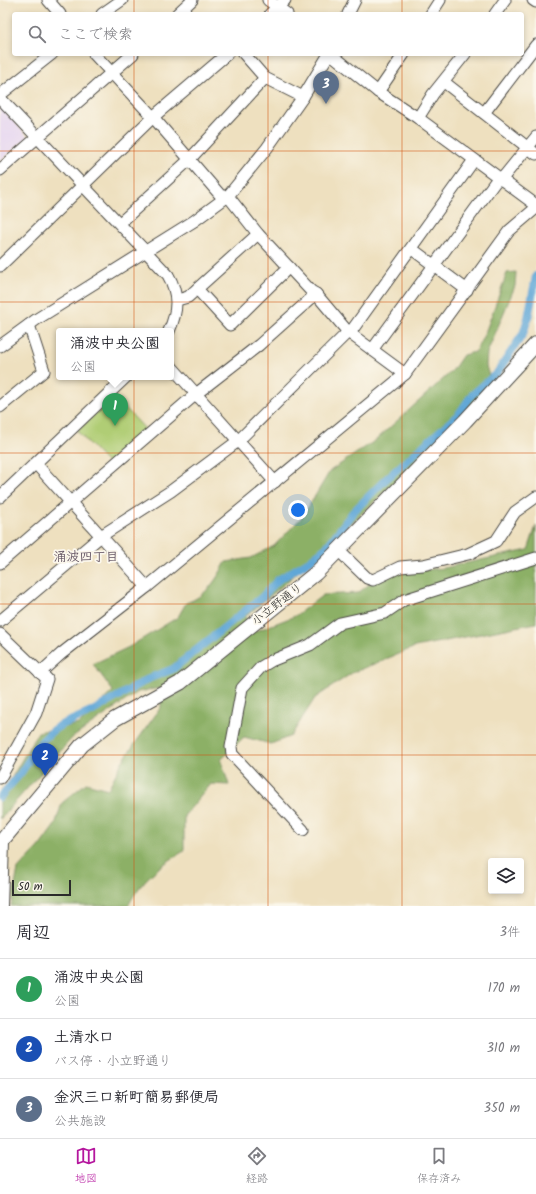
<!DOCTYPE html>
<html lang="ja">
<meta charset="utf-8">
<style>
body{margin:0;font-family:Kalam,"Klee One",sans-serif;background:#f7f7f7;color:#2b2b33}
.controls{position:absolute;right:12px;bottom:12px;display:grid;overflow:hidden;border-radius:4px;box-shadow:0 2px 6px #0003}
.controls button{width:36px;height:36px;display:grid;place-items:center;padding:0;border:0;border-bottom:1px solid #e1e1e2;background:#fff;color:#2b2b33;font:20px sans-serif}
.scale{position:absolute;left:12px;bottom:10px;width:59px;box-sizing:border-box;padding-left:4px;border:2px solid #2b2b2b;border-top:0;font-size:11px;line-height:14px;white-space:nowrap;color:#2b2b2b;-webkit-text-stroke:3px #fbf7ec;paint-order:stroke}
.you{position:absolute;left:298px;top:510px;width:14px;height:14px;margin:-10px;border:3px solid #fff;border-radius:50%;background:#1a73e8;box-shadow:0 0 0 6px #1a73e833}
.badge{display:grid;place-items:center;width:26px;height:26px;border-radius:50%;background:#b5179e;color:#fff;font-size:13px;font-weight:700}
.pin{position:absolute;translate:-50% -33px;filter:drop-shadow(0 1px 2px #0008)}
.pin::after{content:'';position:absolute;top:21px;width:14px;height:12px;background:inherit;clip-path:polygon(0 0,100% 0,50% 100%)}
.popup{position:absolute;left:56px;top:328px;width:118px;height:52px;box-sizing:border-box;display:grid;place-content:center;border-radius:4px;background:#fff;filter:drop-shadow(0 1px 3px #0005);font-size:13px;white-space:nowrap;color:#7c7c81}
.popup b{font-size:15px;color:#2b2b33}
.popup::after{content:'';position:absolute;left:50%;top:100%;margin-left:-8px;border:8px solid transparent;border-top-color:#fff}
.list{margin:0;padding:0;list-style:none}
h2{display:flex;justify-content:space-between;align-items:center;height:52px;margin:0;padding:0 16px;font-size:17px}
h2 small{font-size:13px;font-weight:400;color:#7c7c81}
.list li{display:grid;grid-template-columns:26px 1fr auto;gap:12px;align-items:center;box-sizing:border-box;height:60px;padding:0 16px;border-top:1px solid #e1e1e2}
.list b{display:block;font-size:15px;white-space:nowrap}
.list p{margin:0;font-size:13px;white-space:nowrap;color:#7c7c81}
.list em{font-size:13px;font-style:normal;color:#7c7c81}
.icon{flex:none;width:22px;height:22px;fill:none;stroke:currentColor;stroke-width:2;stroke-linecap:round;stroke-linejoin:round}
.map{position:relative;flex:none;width:536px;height:906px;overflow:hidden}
.search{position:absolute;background:#fff;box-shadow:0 2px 6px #0003;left:12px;right:12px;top:12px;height:44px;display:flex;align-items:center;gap:10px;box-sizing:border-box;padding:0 14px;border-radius:4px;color:#7c7c81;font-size:15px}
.sheet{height:232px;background:#fff}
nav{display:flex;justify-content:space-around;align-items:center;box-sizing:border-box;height:56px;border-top:1px solid #e1e1e2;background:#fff;font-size:11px;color:#7c7c81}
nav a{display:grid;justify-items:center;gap:2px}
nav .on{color:#b5179e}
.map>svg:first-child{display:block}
.built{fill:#e4d3f1}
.green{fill:#b0cd74;stroke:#6e7c50}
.forest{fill:#8cb066;stroke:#5c6e48}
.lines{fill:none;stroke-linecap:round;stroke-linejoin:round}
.canal{stroke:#61a7d7;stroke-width:8}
.minor-casing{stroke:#484641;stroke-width:13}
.major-casing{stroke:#484641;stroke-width:16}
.minor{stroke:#fff;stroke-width:11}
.major{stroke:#fff;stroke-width:14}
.grid{fill:none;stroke:#d5540f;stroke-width:1;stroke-opacity:0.55}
.labels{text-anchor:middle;stroke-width:3.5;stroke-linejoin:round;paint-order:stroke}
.street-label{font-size:12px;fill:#2b2b2b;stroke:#fbf7ec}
.neighbourhood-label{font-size:13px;font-weight:bold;fill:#645564;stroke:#fbf7ec}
</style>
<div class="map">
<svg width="536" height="906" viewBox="0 0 536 906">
<rect width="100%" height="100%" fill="#fbf7ec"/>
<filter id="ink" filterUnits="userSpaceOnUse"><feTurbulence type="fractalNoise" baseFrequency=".025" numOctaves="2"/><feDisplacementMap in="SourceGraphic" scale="8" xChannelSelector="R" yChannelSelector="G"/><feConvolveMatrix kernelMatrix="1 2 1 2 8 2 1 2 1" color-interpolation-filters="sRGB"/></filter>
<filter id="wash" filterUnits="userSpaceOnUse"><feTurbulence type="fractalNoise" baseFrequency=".012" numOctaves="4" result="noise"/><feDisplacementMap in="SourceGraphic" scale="16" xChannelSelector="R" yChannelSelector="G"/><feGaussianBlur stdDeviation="0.9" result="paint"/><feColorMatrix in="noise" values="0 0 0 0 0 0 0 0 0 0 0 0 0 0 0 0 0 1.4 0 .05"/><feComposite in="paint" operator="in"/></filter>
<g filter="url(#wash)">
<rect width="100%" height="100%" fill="#eee0bf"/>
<path class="built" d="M0 106 28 137 0 161Z"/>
<path class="green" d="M114 396 147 431 108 464 77 431Z"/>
<path class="forest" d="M516 272 515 286 487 353 486 366 492 386C412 466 333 545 245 617L256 631 295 616 323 595 358 593 381 575 443 568 528 550 536 526V623L415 647 352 673 315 698 291 736 271 744 244 737 221 760 229 785 211 784 184 816V851C158 867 142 879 128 906H11L18 869 39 847 55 825 62 803 86 783 108 789 122 762 161 707V688L138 692 72 738 0 819V798L38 732 79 724 113 691 93 664 129 647 178 617 186 603C207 596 216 580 226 562L251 558 274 546 303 516 330 471 376 440 452 371 463 355 475 352 485 333 507 273Z"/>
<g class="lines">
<g class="canal">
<path d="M312 559 326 548 353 512 385 480 459 414 472 395 497 373 523 334 528 318 536 276"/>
<path d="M53 730 61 725 91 712 150 678 173 669 262 597 278 580 311 560"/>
<path d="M0 797 20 774 40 743 52 731"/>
</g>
</g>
</g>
<g filter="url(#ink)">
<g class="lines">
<defs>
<g id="minor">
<path d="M48 0 60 14"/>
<path d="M268 0 287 14"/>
<path d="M533 0 536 2"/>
<path d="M102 14 122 0"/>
<path d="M177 14 192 0"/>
<path d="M270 14 285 0"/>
<path d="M348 14 355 0"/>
<path d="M431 14 440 0"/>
<path d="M495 14 505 0"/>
<path d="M244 54 265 78 303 97"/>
<path d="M334 54 336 58 378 92 418 118 536 205"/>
<path d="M444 82 536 154"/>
<path d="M378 92 404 54"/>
<path d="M0 95 52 54"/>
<path d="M0 98 168 275C179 294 178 311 169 331"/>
<path d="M484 113 536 45"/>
<path d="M418 118 433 94 465 54"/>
<path d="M0 170 133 54"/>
<path d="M501 180 536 137"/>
<path d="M120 223 189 160 265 78"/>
<path d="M412 249 467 290"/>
<path d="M0 266 153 117 227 54"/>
<path d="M197 289 230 325 289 267"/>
<path d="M316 294 348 332 405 374"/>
<path d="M177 300 188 297 258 234"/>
<path d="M350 333 474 160"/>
<path d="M0 346 37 319 194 221 228 196 267 148 303 97 329 54"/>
<path d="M372 350 498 178"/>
<path d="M171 366 275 482"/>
<path d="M0 407 44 371 29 325"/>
<path d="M36 464 147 587"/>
<path d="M0 497 126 377"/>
<path d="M339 551 367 578 373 580 400 567 423 565 468 554 496 541 515 512 536 497"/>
<path d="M0 563 196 394 259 345 316 294 311 291 258 234 228 196H221L153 117 94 54"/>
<path d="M0 621 101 536 171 491 238 441 348 332"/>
<path d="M0 634 47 679 36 713 0 778"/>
<path d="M40 673 61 654 147 587 405 374 509 231 536 208"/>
<path d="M303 830 232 754 231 747 242 688 261 667 271 661 310 645 340 623 385 613 404 600 536 558"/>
</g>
<g id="major">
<path d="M0 843 82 745 115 719 180 683 316 573 465 421 536 344"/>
<path d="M0 906 2 842"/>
</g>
</defs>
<use href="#minor" class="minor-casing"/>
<use href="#major" class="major-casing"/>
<use href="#minor" class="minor"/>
<use href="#major" class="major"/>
</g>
</g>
<path class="grid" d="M134 0V14M268 0V14M402 0V14M134 54V906M268 54V906M402 54V906M0 151H536M0 302H536M0 453H536M0 604H536M0 755H536"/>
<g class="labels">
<g class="street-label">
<text transform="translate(277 604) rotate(-38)" y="4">小立野通り</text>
</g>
<g class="neighbourhood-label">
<text x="86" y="561">涌波四丁目</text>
</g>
</g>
</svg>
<div class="controls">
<button><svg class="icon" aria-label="layers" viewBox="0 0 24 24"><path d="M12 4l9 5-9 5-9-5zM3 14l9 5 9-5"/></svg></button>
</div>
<div class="scale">50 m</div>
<div class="you"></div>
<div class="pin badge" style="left:115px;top:426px;background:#2e9e5b">1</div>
<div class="popup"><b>涌波中央公園</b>公園</div>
<div class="pin badge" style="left:45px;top:776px;background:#1a4fb4">2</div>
<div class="pin badge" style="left:326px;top:104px;background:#5c6f8a">3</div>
<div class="search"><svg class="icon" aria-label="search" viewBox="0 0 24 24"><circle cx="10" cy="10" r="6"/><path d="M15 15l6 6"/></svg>ここで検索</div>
</div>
<section class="sheet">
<h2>周辺<small>3件</small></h2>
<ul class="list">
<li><span class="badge" style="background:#2e9e5b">1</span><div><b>涌波中央公園</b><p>公園</p></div><em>170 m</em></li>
<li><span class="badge" style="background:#1a4fb4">2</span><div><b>土清水口</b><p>バス停 · 小立野通り</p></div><em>310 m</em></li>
<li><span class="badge" style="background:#5c6f8a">3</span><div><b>金沢三口新町簡易郵便局</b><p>公共施設</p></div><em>350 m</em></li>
</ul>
</section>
<nav>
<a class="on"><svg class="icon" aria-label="map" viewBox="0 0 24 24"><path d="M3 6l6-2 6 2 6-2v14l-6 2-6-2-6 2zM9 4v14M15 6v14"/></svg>地図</a>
<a><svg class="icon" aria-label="directions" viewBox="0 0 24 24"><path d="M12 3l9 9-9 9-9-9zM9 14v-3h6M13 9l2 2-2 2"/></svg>経路</a>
<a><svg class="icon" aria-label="saved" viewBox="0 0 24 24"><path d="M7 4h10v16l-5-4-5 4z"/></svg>保存済み</a>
</nav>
